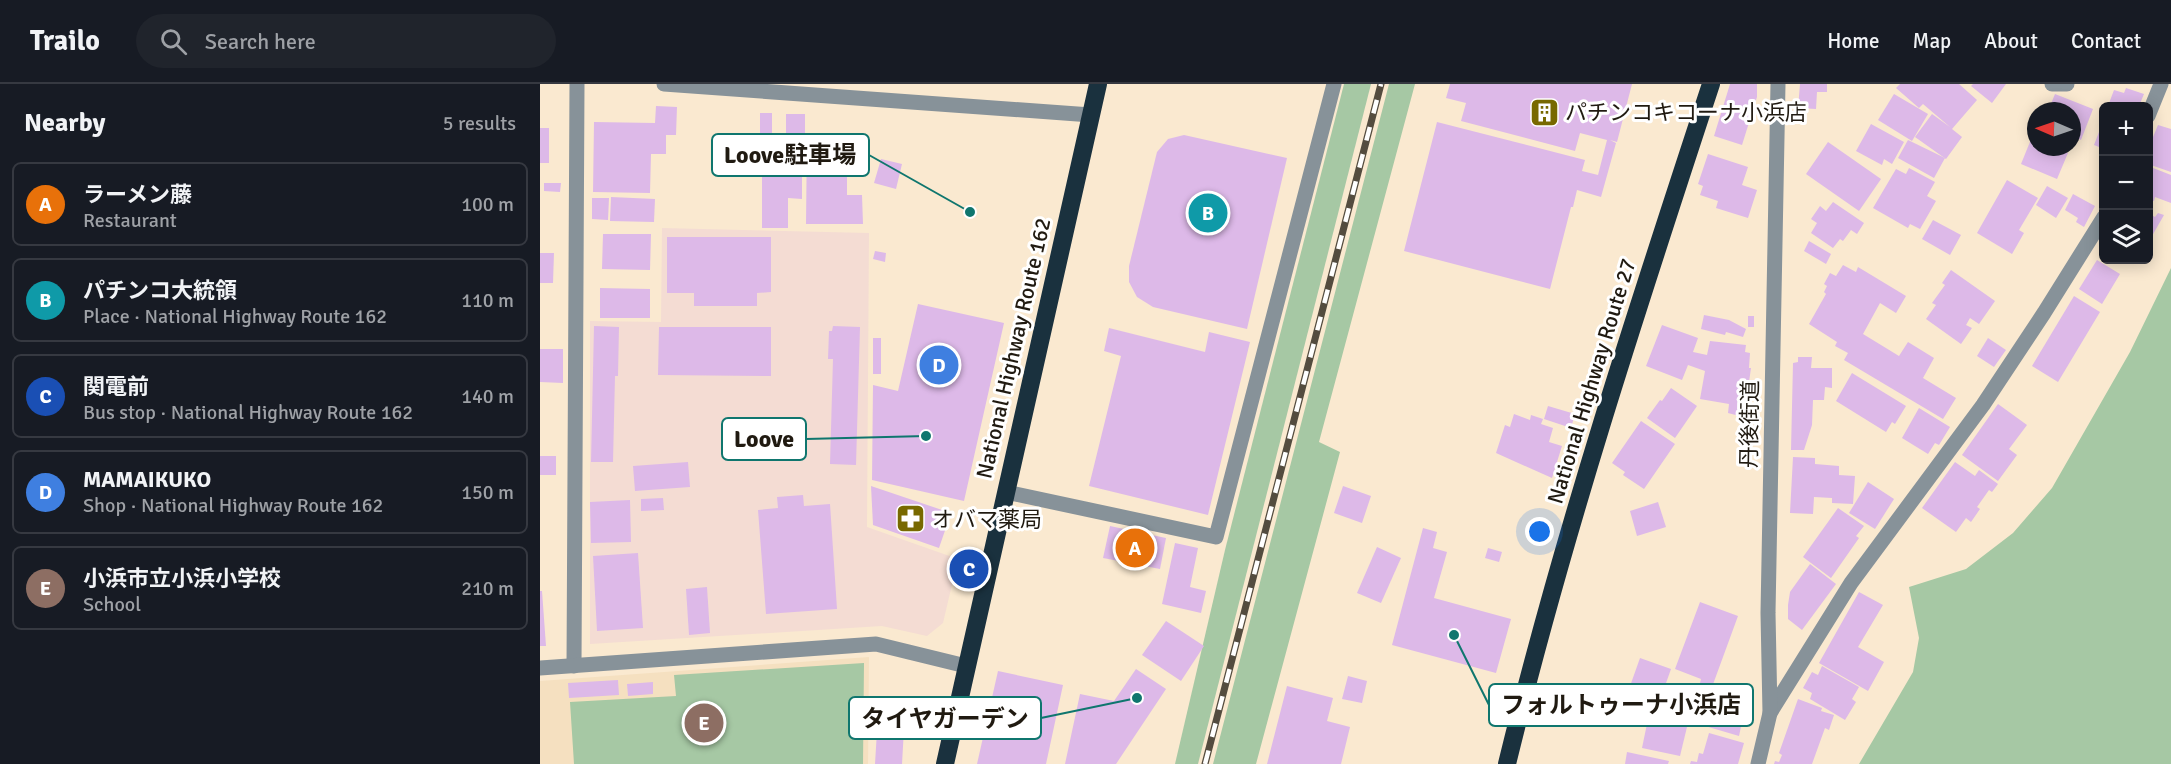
<!DOCTYPE html>
<meta charset="utf-8">
<style>
body{margin:0;font-family:Signika,"Noto Sans JP",sans-serif;background:#20242c;color:#f1f3f6}
.controls{position:absolute;right:18px;top:18px;display:grid;overflow:hidden;border-radius:9px;box-shadow:0 3px 15px #0003}
.controls button{width:54px;height:54px;display:grid;place-items:center;padding:0;border:0;border-bottom:2px solid #363941;background:#171b24;color:#f1f3f6;font:30px sans-serif}
.compass{position:absolute;left:1487px;top:18px;width:54px;height:54px;border-radius:50%;background:#171b24;box-shadow:0 3px 15px #0003;rotate:272deg}
.you{position:absolute;left:1000px;top:448px;width:21px;height:21px;margin:-15px;border:4px solid #fff;border-radius:50%;background:#1a73e8;box-shadow:0 0 0 9px #1a73e833}
.badge{display:grid;place-items:center;width:39px;height:39px;border-radius:50%;background:#1a73e8;color:#fff;font-size:20px;font-weight:700}
.pin{position:absolute;translate:-50% -50%;border:3px solid #fff;box-shadow:0 2px 6px #0006}
.list{margin:0;padding:0;list-style:none}
h2{display:flex;justify-content:space-between;align-items:center;height:78px;margin:0;padding:0 24px;font-size:26px}
h2 small{font-size:20px;font-weight:400;color:#9ea1a6}
.list li{display:grid;grid-template-columns:39px 1fr auto;gap:18px;align-items:center;box-sizing:border-box;height:84px;margin:0 12px 12px;padding:0 12px;border:2px solid #363941;border-radius:9px}
.list b{display:block;font-size:22px;white-space:nowrap}
.list p{margin:0;font-size:20px;white-space:nowrap;color:#9ea1a6}
.list em{font-size:20px;font-style:normal;color:#9ea1a6}
.icon{flex:none;width:33px;height:33px;fill:none;stroke:currentColor;stroke-width:2;stroke-linecap:round;stroke-linejoin:round}
.map{position:relative;flex:none;width:1631px;height:680px;overflow:hidden}
header{display:flex;align-items:center;gap:36px;box-sizing:border-box;height:84px;padding:0 30px;background:#171b24;border-bottom:2px solid #363941}
header strong{font-size:28px}
nav{display:flex;gap:33px;margin-inline-start:auto;font-size:21px}
.search{width:420px;height:54px;background:#20242c;display:flex;align-items:center;gap:15px;box-sizing:border-box;padding:0 21px;border-radius:33px;color:#9ea1a6;font-size:22px}
main{display:flex}
aside{flex:1;background:#171b24}
.map>svg:first-child{display:block}
.industrial{fill:#f4dcd3}
.built{fill:#f5e0c0}
.green{fill:#a6c8a4}
.building{fill:#ddb9e8}
.lines{fill:none;stroke-linecap:round;stroke-linejoin:round}
.minor{stroke:#879299;stroke-width:15}
.highway{stroke:#1a313e;stroke-width:18}
.rail-casing{stroke:#544c3f;stroke-width:7}
.rail{stroke:#fff;stroke-width:4.5;stroke-dasharray:14;stroke-linecap:butt}
.labels{text-anchor:middle;stroke-width:6;stroke-linejoin:round;paint-order:stroke}
.poi-label{font-size:22px;fill:#201a11;stroke:#fff;text-anchor:start}
.street-label{font-size:22px;fill:#201a11;stroke:#fff}
.leader{fill:none;stroke:#0f766e;stroke-width:2}
.callout-dot{fill:#0f766e;stroke:#fff;stroke-width:2}
.callout{fill:#fff;stroke:#0f766e;stroke-width:2}
.callout-label{font-size:24px;text-anchor:middle;font-weight:bold;fill:#201a11}
</style>
<header>
<strong>Trailo</strong>
<div class="search"><svg class="icon" aria-label="search" viewBox="0 0 24 24"><circle cx="10" cy="10" r="6"/><path d="M15 15l6 6"/></svg>Search here</div>
<nav><a>Home</a><a>Map</a><a>About</a><a>Contact</a></nav>
</header>
<main>
<aside>
<h2>Nearby<small>5 results</small></h2>
<ul class="list">
<li><span class="badge" style="background:#e8710a">A</span><div><b>ラーメン藤</b><p>Restaurant</p></div><em>100 m</em></li>
<li><span class="badge" style="background:#0f9aa8">B</span><div><b>パチンコ大統領</b><p>Place · National Highway Route 162</p></div><em>110 m</em></li>
<li><span class="badge" style="background:#1a4fb4">C</span><div><b>関電前</b><p>Bus stop · National Highway Route 162</p></div><em>140 m</em></li>
<li><span class="badge" style="background:#3f7fe0">D</span><div><b>MAMAIKUKO</b><p>Shop · National Highway Route 162</p></div><em>150 m</em></li>
<li><span class="badge" style="background:#8d6e63">E</span><div><b>小浜市立小浜小学校</b><p>School</p></div><em>210 m</em></li>
</ul>
</aside>
<div class="map">
<svg width="1631" height="680" viewBox="0 0 1631 680">
<rect width="100%" height="100%" fill="#fae9d0"/>
<path class="industrial" d="M122 144 329 149 327 443 418 475 403 539 387 552 342 542 50 560V237L121 238Z"/>
<path class="built" d="M329 573 328 680H0V597Z"/>
<g class="green">
<path d="M804 0H831L658 680H635L685 466Z"/>
<path d="M849 0H875L779 358 800 368 716 680H673Z"/>
<path d="M1631 184V680H1319L1373 588 1379 554 1369 503 1426 485 1473 449 1512 404 1590 268Z"/>
<path d="M324 579 323 680H34L30 618 136 612 134 591Z"/>
</g>
<g class="building">
<path d="M910 0H1092L1077 58 1070 56 1076 59 1061 113 1037 106 1033 123H1031L1010 205 864 167 897 38 1045 76 1042 87 1058 91 1067 56 1040 49 1035 67 921 37 926 19 906 14Z"/>
<path d="M1190 0H1217V13L1202 61 1174 52Z"/>
<path d="M1260 0H1287V8H1277L1276 25 1258 24Z"/>
<path d="M1360 0H1419L1437 16 1412 45 1422 53 1406 75 1375 53 1392 30 1410 43 1383 20 1379 24 1356 4Z"/>
<path d="M1433 0H1466L1452 19 1431 2Z"/>
<path d="M1586 4 1604 10 1599 22H1568L1574 6 1584 9Z"/>
<path d="M1354 10 1388 30 1372 57 1338 36Z"/>
<path d="M1515 10 1553 25 1541 56 1532 52V27H1508Z"/>
<path d="M116 22 137 23 136 51H126V70H111L110 109 53 108 54 38 115 39Z"/>
<rect x="220" y="29" width="12" height="25"/>
<path d="M246 30H265V63L249 62V68H262V115L248 114V144H222V69L231 68 232 62H246Z"/>
<path d="M1564 35V65L1554 61Z"/>
<path d="M1331 40 1364 58 1352 80 1344 75 1342 81 1316 67Z"/>
<path d="M1618 41 1631 45V88L1608 80V65Z"/>
<path d="M1496 43V63H1526L1524 67 1528 69 1517 95 1481 80Z"/>
<rect x="0" y="44" width="9" height="35"/>
<path d="M291 50V59H307V111H322L323 140H266L267 51Z"/>
<path d="M644 51 747 74 707 245 613 223 597 213 589 198V182L617 68 628 55Z"/>
<path d="M1368 56 1405 74 1394 94 1358 74Z"/>
<path d="M1288 58 1341 95 1319 127 1266 90Z"/>
<path d="M1168 70 1208 83 1202 101 1217 106 1208 134 1176 124 1178 117 1160 111 1163 102 1158 100Z"/>
<path d="M341 75 362 80 356 105 334 99Z"/>
<path d="M1608 82 1631 91V119L1615 113 1614 117 1608 115Z"/>
<path d="M1369 84 1395 98 1387 112 1396 117 1380 145 1370 140 1368 144 1333 124 1356 85 1366 90Z"/>
<path d="M1467 96 1498 114 1479 146 1484 149 1472 170 1437 149Z"/>
<path d="M4 99H21L20 108 4 107Z"/>
<path d="M1507 102 1528 114 1516 134 1496 121Z"/>
<path d="M1533 110 1555 122 1544 143 1536 138 1538 134 1525 126Z"/>
<path d="M71 113 115 115 114 138 70 137Z"/>
<path d="M52 114H69L68 136 52 135Z"/>
<path d="M1293 118 1324 139 1317 150 1311 146 1303 157 1300 155 1293 164 1271 149 1277 139 1271 135 1280 122 1286 127Z"/>
<path d="M1608 129 1615 133 1618 129 1624 131 1612 152 1608 150Z"/>
<path d="M1393 136 1421 151 1410 171 1382 155Z"/>
<path d="M63 150H111L110 186 62 185Z"/>
<path d="M127 153H231V208L217 209V222H154V209H127Z"/>
<path d="M1269 157 1291 170 1286 180 1264 167Z"/>
<path d="M335 167 346 169 345 178 333 175Z"/>
<path d="M0 169H14L13 199H0Z"/>
<path d="M1557 176 1580 190 1562 220 1539 205Z"/>
<path d="M1303 181 1316 188 1318 183 1366 212 1356 229 1340 219 1323 250 1359 272 1368 258 1394 274 1383 294 1416 314 1403 335 1304 276 1308 269 1295 262 1297 258 1269 240 1286 210 1284 208 1287 202 1284 200 1290 189 1296 192Z"/>
<path d="M1411 186 1455 217 1439 240 1430 234 1426 241 1432 244 1421 260 1386 235 1396 221 1392 219 1405 201 1402 199Z"/>
<path d="M60 204 110 205V234H60Z"/>
<path d="M1534 212 1560 228 1518 298 1492 282Z"/>
<path d="M378 220 464 239 424 417 332 396 333 301 358 307Z"/>
<path d="M1164 231 1189 236 1206 245 1203 253 1186 248 1185 251 1161 245Z"/>
<rect x="1208" y="232" width="6" height="11"/>
<path d="M1122 241 1158 254 1153 268 1167 271 1170 257 1206 261 1205 268 1210 269 1209 284H1211L1207 312 1211 313V335L1188 329 1189 320 1160 315 1165 287 1148 281 1142 296 1106 282Z"/>
<path d="M54 242 79 243 78 292H75L73 378H51Z"/>
<path d="M293 242 320 243 316 381 290 380 293 275H288L289 247H292Z"/>
<path d="M119 243H231V292L118 291Z"/>
<path d="M569 244 665 268 669 248 710 258 668 431 549 402 581 272 564 267Z"/>
<rect x="333" y="254" width="8" height="36"/>
<path d="M1448 254 1466 266 1454 283 1437 272Z"/>
<path d="M0 265H23V299L0 298Z"/>
<path d="M1258 273H1272L1271 284H1292V304L1285 303 1284 316H1273L1272 341 1264 366H1251L1253 279 1258 278Z"/>
<path d="M1312 289 1366 322 1355 340 1352 338 1346 348 1296 317Z"/>
<path d="M1131 304 1157 322 1135 354 1107 334 1120 316 1122 317Z"/>
<path d="M1458 320 1487 341 1469 365 1477 371 1458 397 1422 371Z"/>
<path d="M1008 322 1035 330 1031 344 1004 335Z"/>
<path d="M1379 324 1410 343 1399 361 1395 359 1388 370 1362 354Z"/>
<path d="M974 330 990 336 991 331 1003 335 1001 340 1013 344 1009 358 1022 362 1012 394 956 369 965 341 970 343Z"/>
<path d="M1101 337 1135 360 1104 405 1083 391 1085 388 1072 379Z"/>
<rect x="0" y="372" width="16" height="19"/>
<path d="M1253 373 1275 374V380L1299 382V391L1315 392 1313 420 1292 419V414L1274 413 1273 430 1250 429Z"/>
<path d="M148 378 150 403 95 407 93 382Z"/>
<path d="M1415 378 1435 392 1439 386 1458 400 1452 408 1449 406 1437 423 1440 425 1431 438 1426 434 1416 448 1382 424Z"/>
<path d="M1328 398 1354 415 1335 445 1309 429Z"/>
<path d="M331 402 411 429 399 464 333 441Z"/>
<path d="M803 402 831 412 822 439 794 429Z"/>
<path d="M263 411 264 422 290 420 297 525 226 530 218 426 238 424 237 413Z"/>
<path d="M123 414 124 426 101 427V415Z"/>
<path d="M90 416 91 458 51 459 50 418Z"/>
<path d="M1118 418 1126 443 1097 452 1090 427Z"/>
<path d="M1298 424 1324 442 1316 452 1319 454 1291 494 1263 473Z"/>
<path d="M570 442 626 454 620 485 563 474Z"/>
<path d="M883 444 897 448 893 464 907 468 894 514 971 535 956 589 852 561Z"/>
<path d="M635 459 658 464 650 503 666 507 661 529 622 520Z"/>
<path d="M837 463 861 474 841 519 817 509Z"/>
<path d="M948 464 962 468 959 478 945 474Z"/>
<path d="M98 469 103 544 57 547 53 472Z"/>
<path d="M1270 480 1296 500 1262 546 1248 535V521L1250 508Z"/>
<path d="M167 503 170 549 149 551 146 505Z"/>
<path d="M0 507H2L6 562H0Z"/>
<path d="M1319 508 1343 521 1318 563 1344 578 1328 607 1279 579Z"/>
<path d="M1160 518 1198 532 1172 603 1160 599 1161 595 1135 585Z"/>
<path d="M626 537 664 562 641 597 602 571Z"/>
<path d="M1100 574 1131 585 1120 616 1089 605Z"/>
<path d="M1282 582 1319 603 1312 615 1316 618 1305 636 1270 615 1272 609 1263 604 1272 588 1278 591Z"/>
<path d="M596 585 626 605 576 680H525L540 610 574 617Z"/>
<path d="M458 587 523 601 506 680H437Z"/>
<path d="M808 592 827 597 822 619 802 615Z"/>
<path d="M78 596 79 611 29 614 28 599Z"/>
<path d="M113 598V610L88 612 87 600Z"/>
<path d="M747 602 793 614 787 637 810 643 801 680H727Z"/>
<path d="M1180 607 1207 615 1199 652 1148 637 1150 632 1136 629 1142 609 1176 619Z"/>
<path d="M1258 615 1282 624 1281 627 1294 631 1289 646 1285 644 1272 680H1234L1235 677 1239 678 1242 671 1239 669Z"/>
<path d="M338 625 365 627 362 680H335L337 647H334V636H338Z"/>
<path d="M1108 635 1147 643 1140 672 1102 664Z"/>
<path d="M1169 649 1204 659 1198 680H1150L1151 677 1157 678 1159 669 1163 670Z"/>
<path d="M1087 668 1129 677 1128 680H1085Z"/>
</g>
<g class="lines">
<g class="minor">
<path d="M124 0 551 31"/>
<path d="M1512 0H1527"/>
<path d="M1608 32 1621 0"/>
<path d="M466 408 676 453 794 0"/>
<path d="M34 582 37 0"/>
<path d="M0 584 336 560 426 582"/>
<path d="M1230 629 1311 499 1443 321 1504 229 1564 133"/>
<path d="M1218 680 1230 629 1228 529 1238 0"/>
</g>
<g class="highway">
<path d="M405 680 558 0"/>
<path d="M967 680C1023 450 1097 225 1171 0"/>
</g>
<defs>
<path id="rail" d="M665 680 841 0"/>
</defs>
<use href="#rail" class="rail-casing"/>
<use href="#rail" class="rail"/>
</g>
<defs>
<symbol id="building-square" viewBox="-11 -11 22 22"><rect x="-9" y="-9" width="18" height="18" rx="4" fill="#786900" stroke="#fff"/><path d="M-4-6H4V6H1V3H-1V6H-4ZM-2.5-4.3h1.7v1.8h-1.7ZM.8-4.3h1.7v1.8H.8ZM-2.5-1h1.7V.8h-1.7ZM.8-1h1.7V.8H.8Z" fill="#fff"/></symbol>
<symbol id="pharmacy-square" viewBox="-11 -11 22 22"><rect x="-9" y="-9" width="18" height="18" rx="4" fill="#786900" stroke="#fff"/><path d="M-2-6h4v4h4v4h-4v4h-4v-4h-4v-4h4Z" fill="#fff"/></symbol>
</defs>
<g fill-rule="evenodd">
<use href="#building-square" x="988" y="12" width="33" height="33"/>
<use href="#pharmacy-square" x="354" y="418" width="33" height="33"/>
</g>
<g class="labels">
<g class="poi-label">
<text x="1025" y="36">パチンコキコーナ小浜店</text>
<text x="392" y="443">オバマ薬局</text>
</g>
<g class="street-label">
<text transform="translate(473 264) rotate(-77)" y="8">National Highway Route 162</text>
<text transform="translate(1051 297) rotate(-73)" y="8">National Highway Route 27</text>
<text transform="translate(1209 340) rotate(-89)" y="8">丹後街道</text>
</g>
</g>
<path class="leader" d="M430 128L329 71M386 352L266 355M914 551L949 621M597 614L501 634"/>
<g class="callout-dot">
<circle cx="430" cy="128" r="6"/>
<circle cx="386" cy="352" r="6"/>
<circle cx="914" cy="551" r="6"/>
<circle cx="597" cy="614" r="6"/>
</g>
<g class="callout">
<rect x="172" y="50" width="157" height="42" rx="6"/>
<rect x="182" y="334" width="84" height="42" rx="6"/>
<rect x="949" y="600" width="264" height="42" rx="6"/>
<rect x="309" y="613" width="192" height="42" rx="6"/>
</g>
<g class="callout-label">
<text x="250" y="79">Loove駐車場</text>
<text x="224" y="363">Loove</text>
<text x="1081" y="629">フォルトゥーナ小浜店</text>
<text x="405" y="643">タイヤガーデン</text>
</g>
</svg>
<div class="controls">
<button>+</button>
<button>−</button>
<button><svg class="icon" aria-label="layers" viewBox="0 0 24 24"><path d="M12 4l9 5-9 5-9-5zM3 14l9 5 9-5"/></svg></button>
</div>
<svg class="compass" viewBox="-18 -18 36 36"><path d="M0-13l5 13h-10z" fill="#e53935"/><path d="M0 13l5-13h-10z" fill="#9ea1a6"/></svg>
<div class="you"></div>
<div class="pin badge" style="left:595px;top:464px;background:#e8710a">A</div>
<div class="pin badge" style="left:668px;top:129px;background:#0f9aa8">B</div>
<div class="pin badge" style="left:429px;top:485px;background:#1a4fb4">C</div>
<div class="pin badge" style="left:399px;top:281px;background:#3f7fe0">D</div>
<div class="pin badge" style="left:164px;top:639px;background:#8d6e63">E</div>
</div>
</main>
